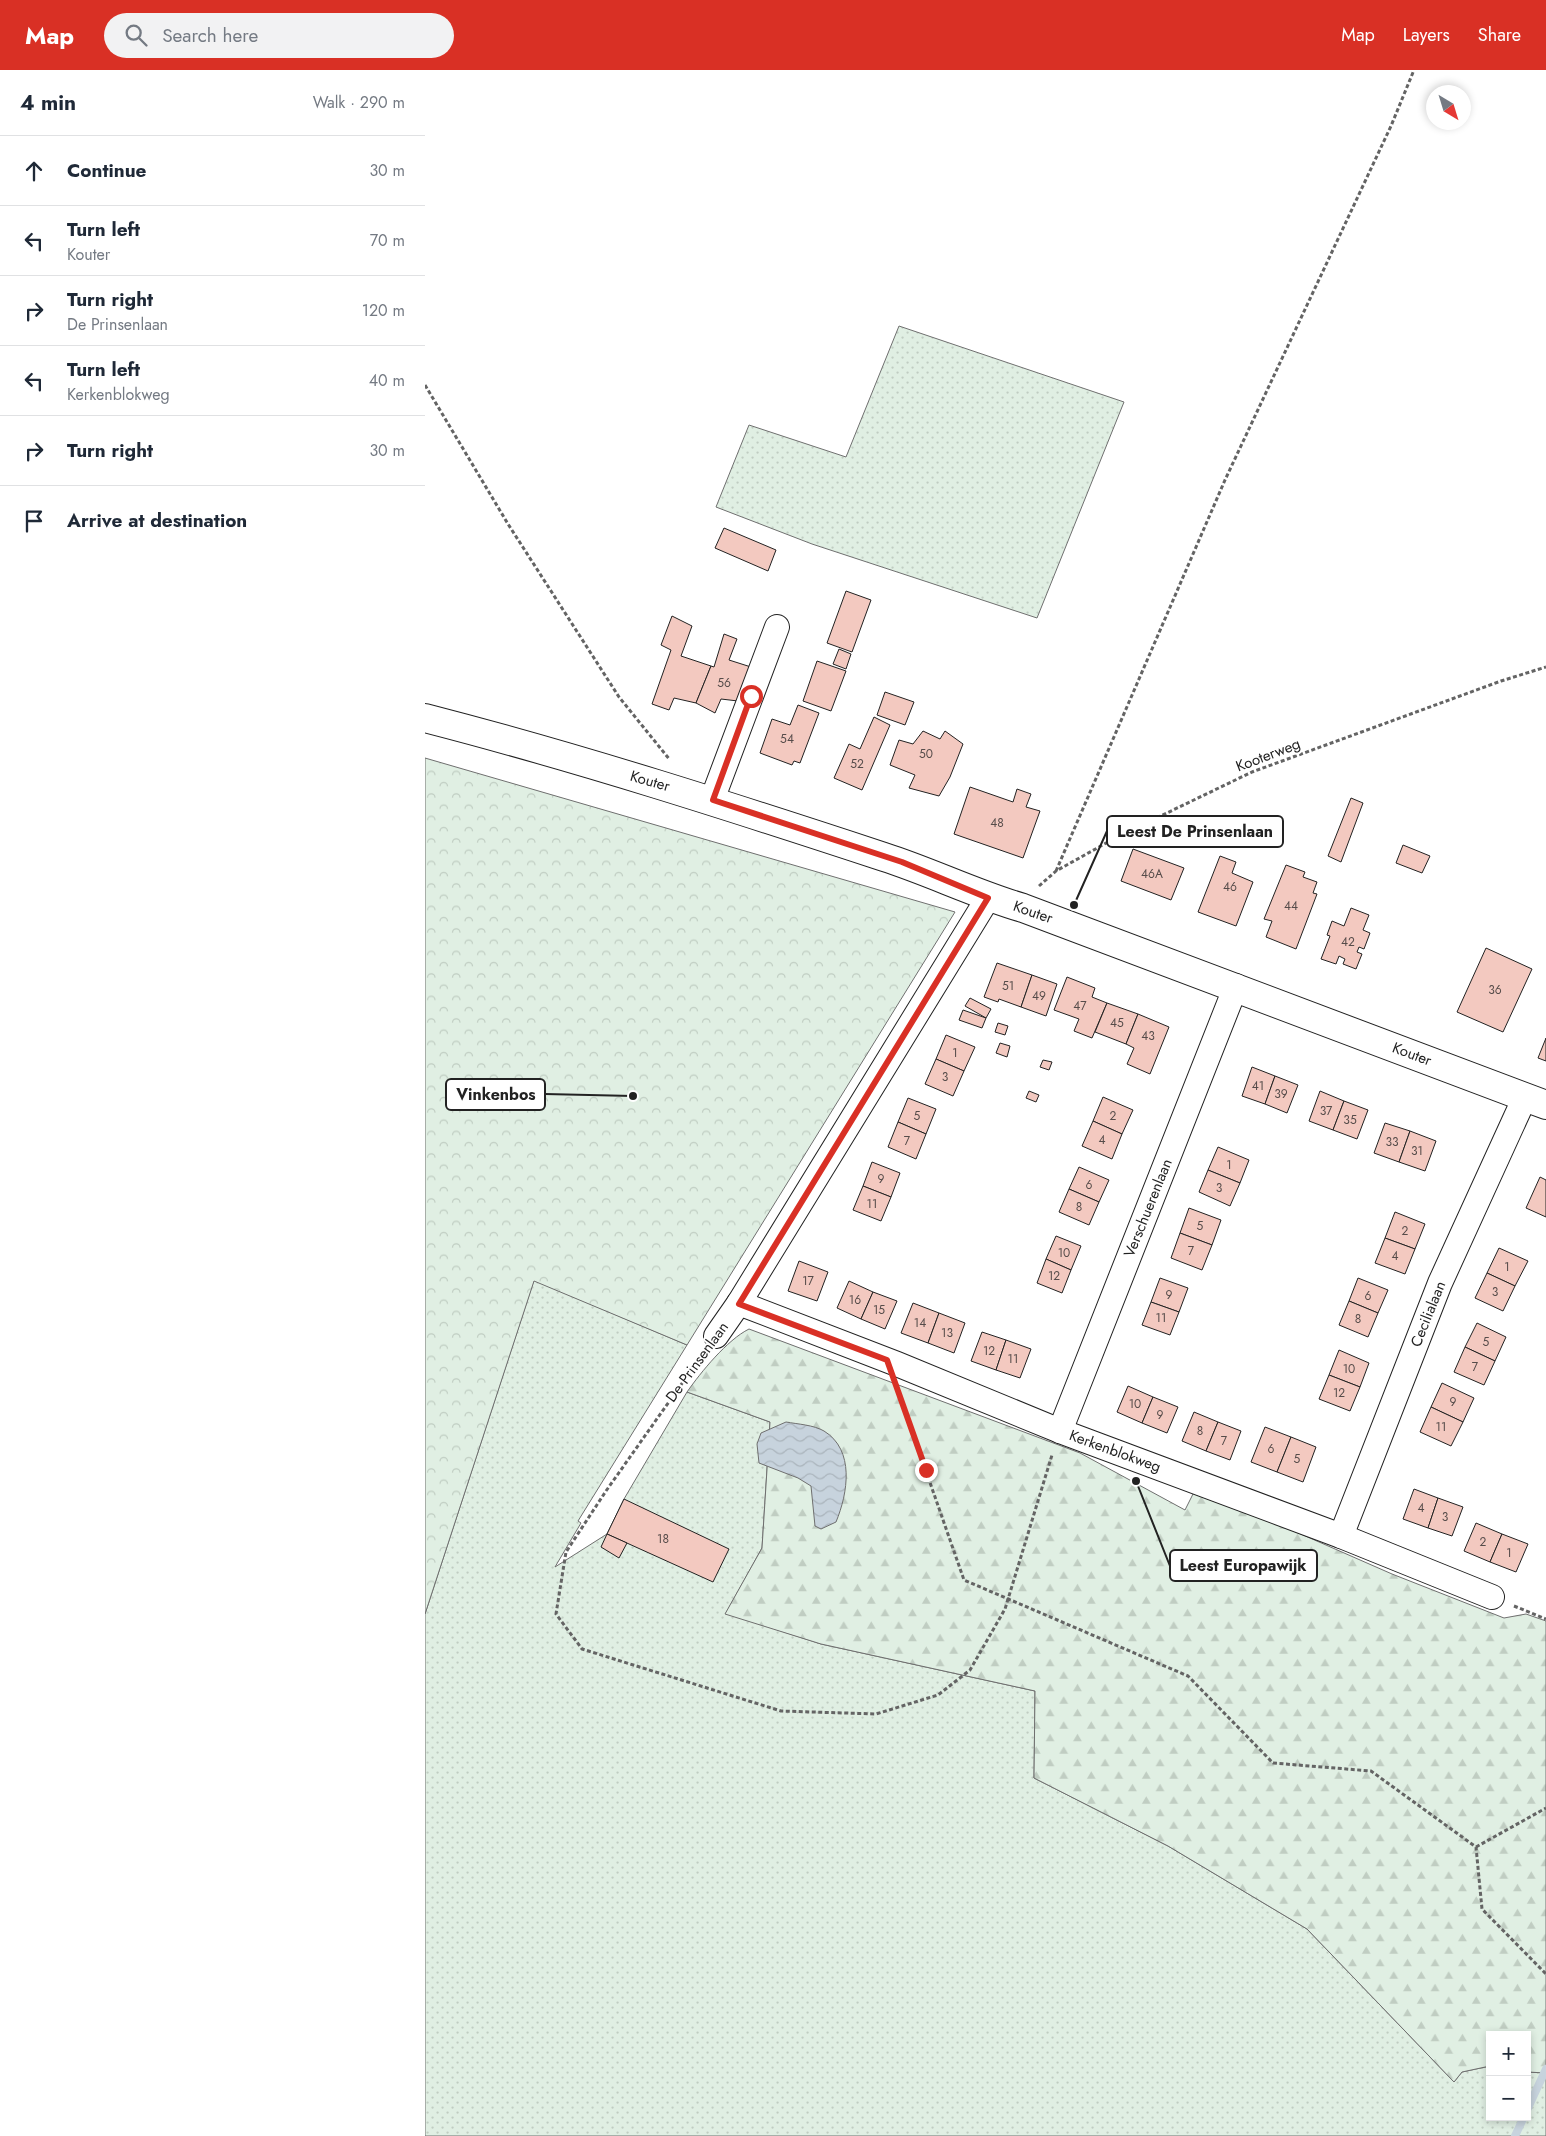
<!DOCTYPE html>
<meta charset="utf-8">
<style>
body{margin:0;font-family:Jost,sans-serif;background:#f2f2f3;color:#1f2937}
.controls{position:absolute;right:15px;bottom:15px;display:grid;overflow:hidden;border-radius:0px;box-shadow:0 2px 8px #0003}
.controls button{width:45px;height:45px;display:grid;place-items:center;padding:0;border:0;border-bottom:1px solid #e0e1e3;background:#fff;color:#1f2937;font:25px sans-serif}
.compass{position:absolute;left:1001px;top:15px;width:45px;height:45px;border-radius:50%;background:#fff;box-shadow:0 2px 8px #0003;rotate:142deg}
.stop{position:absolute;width:15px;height:15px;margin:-11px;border:4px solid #d93025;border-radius:50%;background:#fff}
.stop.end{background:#d93025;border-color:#fff;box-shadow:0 1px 5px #0008}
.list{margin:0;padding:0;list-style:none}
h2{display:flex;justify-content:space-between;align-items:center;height:65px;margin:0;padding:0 20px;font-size:21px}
h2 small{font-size:16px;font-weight:400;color:#747a83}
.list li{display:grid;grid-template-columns:32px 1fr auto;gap:15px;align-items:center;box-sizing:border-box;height:70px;padding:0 20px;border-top:1px solid #e0e1e3}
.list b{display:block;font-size:19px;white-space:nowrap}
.list p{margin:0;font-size:16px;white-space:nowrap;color:#747a83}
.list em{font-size:16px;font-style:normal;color:#747a83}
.icon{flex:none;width:28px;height:28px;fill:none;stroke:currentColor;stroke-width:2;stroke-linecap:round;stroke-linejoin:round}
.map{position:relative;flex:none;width:1121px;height:2066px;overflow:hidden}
header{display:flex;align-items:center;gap:30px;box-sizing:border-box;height:70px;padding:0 25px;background:#d93025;color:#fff}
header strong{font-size:24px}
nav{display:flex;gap:28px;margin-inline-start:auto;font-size:18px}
.search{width:350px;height:45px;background:#f2f2f3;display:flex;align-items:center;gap:12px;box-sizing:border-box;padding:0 18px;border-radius:28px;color:#747a83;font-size:19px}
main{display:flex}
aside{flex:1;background:#fff}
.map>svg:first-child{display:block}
.grass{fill:url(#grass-dots);stroke:#6f6f6f}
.forest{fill:url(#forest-firs);stroke:#6f6f6f}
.park{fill:url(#park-crowns);stroke:#6f6f6f}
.water{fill:url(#water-waves);stroke:#6f6f6f}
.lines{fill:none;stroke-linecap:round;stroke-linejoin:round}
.stream{stroke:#c7d3dd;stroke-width:8}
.building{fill:#f3c9c0;stroke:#222}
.street-casing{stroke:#222;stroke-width:26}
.secondary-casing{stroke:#222;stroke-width:30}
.path{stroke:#646464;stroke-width:3;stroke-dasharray:4 2.5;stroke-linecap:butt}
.street{stroke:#fff;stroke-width:24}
.secondary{stroke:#fff;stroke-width:28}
.route{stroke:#d93025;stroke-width:6}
.labels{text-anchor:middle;stroke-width:4;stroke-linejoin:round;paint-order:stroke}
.number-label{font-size:12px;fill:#564c4a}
.street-label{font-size:15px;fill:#222;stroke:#fff}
.leader{fill:none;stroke:#222;stroke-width:2}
.callout-dot{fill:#222;stroke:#fff;stroke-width:2}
.callout{fill:#fff;stroke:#222;stroke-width:2}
.callout-label{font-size:16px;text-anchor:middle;font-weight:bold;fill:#222}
</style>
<header>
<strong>Map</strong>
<div class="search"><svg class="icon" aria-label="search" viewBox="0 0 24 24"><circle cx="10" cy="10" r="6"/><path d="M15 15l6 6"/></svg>Search here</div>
<nav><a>Map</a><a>Layers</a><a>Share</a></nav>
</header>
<main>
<aside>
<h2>4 min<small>Walk · 290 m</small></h2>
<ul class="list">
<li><svg class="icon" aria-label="ahead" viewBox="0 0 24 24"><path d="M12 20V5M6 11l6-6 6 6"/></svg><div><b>Continue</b></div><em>30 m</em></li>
<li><svg class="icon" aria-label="left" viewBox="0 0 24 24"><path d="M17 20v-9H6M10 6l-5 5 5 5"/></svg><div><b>Turn left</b><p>Kouter</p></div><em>70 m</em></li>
<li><svg class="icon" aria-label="right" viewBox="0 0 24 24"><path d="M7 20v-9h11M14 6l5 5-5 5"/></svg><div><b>Turn right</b><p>De Prinsenlaan</p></div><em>120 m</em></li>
<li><svg class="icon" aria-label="left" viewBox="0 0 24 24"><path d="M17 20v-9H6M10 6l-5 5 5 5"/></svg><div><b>Turn left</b><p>Kerkenblokweg</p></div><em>40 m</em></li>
<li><svg class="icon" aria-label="right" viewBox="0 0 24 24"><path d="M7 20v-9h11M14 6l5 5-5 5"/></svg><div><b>Turn right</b></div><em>30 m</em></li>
<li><svg class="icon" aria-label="arrive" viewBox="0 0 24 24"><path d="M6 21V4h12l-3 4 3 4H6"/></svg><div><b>Arrive at destination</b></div></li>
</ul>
</aside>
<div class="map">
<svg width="1121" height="2066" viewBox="0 0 1121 2066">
<defs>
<pattern id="grass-dots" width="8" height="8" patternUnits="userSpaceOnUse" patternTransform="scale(1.25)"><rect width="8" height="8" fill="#e0efe3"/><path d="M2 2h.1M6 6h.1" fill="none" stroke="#c0cdc2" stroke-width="1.8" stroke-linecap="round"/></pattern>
<pattern id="forest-firs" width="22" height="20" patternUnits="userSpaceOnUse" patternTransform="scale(1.25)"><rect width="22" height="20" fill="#e0efe3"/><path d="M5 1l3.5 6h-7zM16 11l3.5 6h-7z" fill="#c0cdc2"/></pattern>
<pattern id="park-crowns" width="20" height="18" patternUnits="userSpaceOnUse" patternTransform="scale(1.25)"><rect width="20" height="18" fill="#e0efe3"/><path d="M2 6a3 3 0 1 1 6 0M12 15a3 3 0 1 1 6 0" fill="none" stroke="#c0cdc2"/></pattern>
<pattern id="water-waves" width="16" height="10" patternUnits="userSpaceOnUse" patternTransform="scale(1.25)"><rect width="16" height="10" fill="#c7d3dd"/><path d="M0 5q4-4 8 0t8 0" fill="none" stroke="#abb5bd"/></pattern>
</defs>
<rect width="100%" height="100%" fill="#fff"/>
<g class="grass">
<path d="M474 256 699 332 612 548 387 474 291 437 324 355 421 387Z"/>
<path d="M109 1210 262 1275 153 1451 156 1453 130 1497 182 1464 199 1429 262 1322 345 1352 337 1478 301 1543 396 1574 610 1621 609 1708 743 1776 882 1859 1029 2012 1037 2002 1065 1996V2047H1102V2002L1121 2003V2066H0V1544Z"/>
</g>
<path class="forest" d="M324 1259 655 1383 760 1440 771 1418 967 1504 1079 1548 1101 1544 1121 1551V2003L1102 2002V1965H1065V1996L1037 2002 1029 2012 882 1859 743 1776 609 1708 610 1621 396 1574 300 1544 337 1478 345 1352 262 1322C276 1302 302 1270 324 1259Z"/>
<path class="park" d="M0 688 530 842 262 1275 109 1211 0 1544Z"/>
<path class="water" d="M361 1352C372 1354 389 1355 399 1361 430 1380 423 1423 411 1452L396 1459 390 1456 386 1416 373 1408 334 1393 332 1374 336 1363Z"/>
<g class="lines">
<g class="stream">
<path d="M1102 2040 1121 1999"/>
<path d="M1090 2066 1099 2047"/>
</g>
</g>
<g class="building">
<path d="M299 458 351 480 343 501 290 478Z"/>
<path d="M421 521 446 530 427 582 402 573Z"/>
<path d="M247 546 267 556 256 586 286 596 271 633 249 628 244 640 227 634 246 580 236 575Z"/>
<path d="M299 564 312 569 304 590 326 597 313 631 296 629 290 643 271 633 286 596 289 597Z"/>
<path d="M414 579 426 584 421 599 408 594Z"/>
<path d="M392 591 421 601 406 641 378 631Z"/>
<path d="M460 622 489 632 480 655 452 645Z"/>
<path d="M373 635 394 643 375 693 369 691 367 695 335 683 347 649 365 655Z"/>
<path d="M449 647 465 655 437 720 409 708 424 674 435 679Z"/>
<path d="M498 661 515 669 520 661 538 674 525 707 514 726 484 718 490 705 465 695 474 670 488 674Z"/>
<path d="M545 717 588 732 592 719 606 724 601 737 615 741 598 788 529 764Z"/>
<path d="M926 728 938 733 916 792 903 786Z"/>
<path d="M978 775 1005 786 997 803 971 793Z"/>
<path d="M708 779 759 798 746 830 696 811Z"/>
<path d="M795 786 811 792 807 803 828 812 811 856 773 842Z"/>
<path d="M861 795 880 802 878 807 892 812 888 823 892 824 871 879 841 867 847 851 839 849Z"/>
<path d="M926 838 944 845 938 860 945 863 939 879 934 877 932 882 937 884 931 899 918 894 920 889 914 886 911 894 896 889 905 866 902 865 907 851 919 856Z"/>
<path d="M1061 878 1107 899 1078 962 1032 942Z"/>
<path d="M572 893 607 905 596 937 574 929 573 932 559 927Z"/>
<path d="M607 905 632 914 621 946 596 937Z"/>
<path d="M642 907 670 918 667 927 682 933 667 968 649 961 654 949 629 940Z"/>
<path d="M545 928 566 939 561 948 540 936Z"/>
<path d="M682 933 713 944 701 974 670 962Z"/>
<path d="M538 940 561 948 557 958 534 950Z"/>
<path d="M713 944 744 957 725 1004 702 994 709 978 701 974Z"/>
<path d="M573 953 583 956 580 965 570 962Z"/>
<path d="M521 965 550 977 539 1001 511 989Z"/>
<path d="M1121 968V991L1113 988Z"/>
<path d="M575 973 585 976 582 987 571 983Z"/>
<path d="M511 989 539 1001 528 1026 500 1014Z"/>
<path d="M618 990 627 992 624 1000 615 997Z"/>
<path d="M827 997 850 1006 840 1034 817 1026Z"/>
<path d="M850 1006 873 1015 862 1043 840 1034Z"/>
<path d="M604 1021 614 1025 611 1032 601 1028Z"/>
<path d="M895 1021 919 1031 908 1060 884 1051Z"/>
<path d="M678 1027 708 1040 697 1064 668 1051Z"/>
<path d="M483 1028 511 1039 501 1064 473 1052Z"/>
<path d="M919 1031 943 1040 932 1069 908 1060Z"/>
<path d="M668 1051 697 1064 687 1089 657 1076Z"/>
<path d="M473 1052 501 1064 491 1089 463 1077Z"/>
<path d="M960 1053 985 1061 974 1092 949 1083Z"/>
<path d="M985 1061 1011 1071 1000 1101 974 1092Z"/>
<path d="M793 1077 824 1090 815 1113 783 1100Z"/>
<path d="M447 1092 475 1103 466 1127 438 1116Z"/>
<path d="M654 1097 684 1110 674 1132 644 1119Z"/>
<path d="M783 1100 815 1113 805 1136 774 1122Z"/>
<path d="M1115 1107 1121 1110V1147L1101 1138Z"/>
<path d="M438 1116 466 1127 456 1151 428 1140Z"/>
<path d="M644 1119 674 1132 664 1155 634 1142Z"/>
<path d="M764 1138 796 1150 787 1175 755 1163Z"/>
<path d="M970 1142 1000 1154 990 1179 960 1168Z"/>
<path d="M755 1163 787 1175 777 1200 746 1188Z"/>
<path d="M631 1166 656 1176 646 1200 621 1189Z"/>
<path d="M960 1168 990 1179 980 1204 950 1193Z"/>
<path d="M1074 1178 1103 1191 1090 1216 1062 1203Z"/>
<path d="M621 1189 646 1200 637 1223 612 1213Z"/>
<path d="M374 1191 403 1202 392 1231 363 1221Z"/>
<path d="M1062 1203 1090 1216 1078 1241 1050 1228Z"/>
<path d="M735 1208 763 1218 754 1242 726 1232Z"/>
<path d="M933 1208 963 1220 953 1243 924 1231Z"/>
<path d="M424 1211 448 1222 436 1249 412 1238Z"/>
<path d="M448 1222 472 1231 460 1259 436 1249Z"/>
<path d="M924 1231 953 1243 943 1267 914 1255Z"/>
<path d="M726 1232 754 1242 745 1265 717 1255Z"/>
<path d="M488 1233 514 1243 503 1273 476 1263Z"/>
<path d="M514 1243 540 1253 529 1283 503 1273Z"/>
<path d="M1052 1253 1081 1267 1070 1291 1040 1277Z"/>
<path d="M557 1262 581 1270 571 1300 546 1291Z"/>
<path d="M581 1270 606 1279 595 1308 571 1300Z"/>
<path d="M1040 1277 1070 1291 1059 1315 1029 1302Z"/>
<path d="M914 1280 944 1293 935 1317 904 1305Z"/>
<path d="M904 1305 935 1317 925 1341 894 1329Z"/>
<path d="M1017 1313 1049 1328 1038 1352 1006 1337Z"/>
<path d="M703 1316 728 1327 717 1353 692 1342Z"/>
<path d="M728 1327 753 1337 742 1363 717 1353Z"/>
<path d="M1006 1337 1038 1352 1026 1376 995 1362Z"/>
<path d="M769 1342 793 1352 781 1381 757 1371Z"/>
<path d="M793 1352 816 1361 805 1390 781 1381Z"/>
<path d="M840 1357 866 1367 852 1402 826 1392Z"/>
<path d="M866 1367 891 1377 878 1412 852 1402Z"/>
<path d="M989 1419 1013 1428 1003 1458 978 1449Z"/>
<path d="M1013 1428 1038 1437 1027 1466 1003 1458Z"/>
<path d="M199 1429 304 1479 288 1512 182 1464Z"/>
<path d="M1051 1453 1077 1464 1065 1492 1039 1481Z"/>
<path d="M182 1464 202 1473 194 1488 176 1477Z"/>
<path d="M1077 1464 1103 1474 1091 1502 1065 1492Z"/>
</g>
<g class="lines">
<defs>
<g id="street">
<path d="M287 730 352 557"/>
<path d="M314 1233 472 1294 635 1361 916 1466 1067 1527"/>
<path d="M291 1266 314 1233 563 828"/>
<path d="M635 1361 811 916"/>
<path d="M916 1466 1015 1213 1100 1027"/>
</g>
<path id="secondary" d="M0 648C155 688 307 737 459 787 506 802 550 824 598 838L1121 1035"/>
</defs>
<use href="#street" class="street-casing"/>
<use href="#secondary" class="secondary-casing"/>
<g class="path">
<path d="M0 315 83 454 194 627 245 690"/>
<path d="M631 801 800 410 966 56 989 0"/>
<path d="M614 816 631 801 692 767 827 702 1076 611 1121 597"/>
<path d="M277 1285 181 1421 141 1482 131 1544 157 1579 356 1641 451 1644 513 1625 545 1600 580 1539 627 1385"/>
<path d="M473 1321 539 1510 763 1606 848 1693 946 1701 1051 1777 1057 1839 1121 1904"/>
<path d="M1089 1536 1121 1549"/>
<path d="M1051 1777 1121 1738"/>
</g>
<use href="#street" class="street"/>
<use href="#secondary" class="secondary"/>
</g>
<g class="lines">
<path class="route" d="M326 626 288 730 477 792 563 828 314 1234 462 1290 501 1400"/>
</g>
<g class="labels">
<g class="number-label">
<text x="299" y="617">56</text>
<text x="362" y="673">54</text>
<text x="501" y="688">50</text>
<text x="432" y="698">52</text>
<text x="572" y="757">48</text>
<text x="727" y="808">46A</text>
<text x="805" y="821">46</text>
<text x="866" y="840">44</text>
<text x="923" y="876">42</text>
<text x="583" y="920">51</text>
<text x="1070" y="924">36</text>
<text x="614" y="930">49</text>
<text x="655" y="940">47</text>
<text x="692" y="957">45</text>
<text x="723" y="970">43</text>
<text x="530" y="987">1</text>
<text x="520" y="1011">3</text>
<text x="833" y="1020">41</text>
<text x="856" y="1028">39</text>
<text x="901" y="1045">37</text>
<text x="492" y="1050">5</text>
<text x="688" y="1050">2</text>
<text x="925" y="1054">35</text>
<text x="677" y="1074">4</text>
<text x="482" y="1075">7</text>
<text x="967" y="1076">33</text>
<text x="992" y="1085">31</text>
<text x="804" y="1099">1</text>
<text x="456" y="1113">9</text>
<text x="664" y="1119">6</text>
<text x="794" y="1122">3</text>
<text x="447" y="1138">11</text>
<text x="654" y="1141">8</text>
<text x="775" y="1160">5</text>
<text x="980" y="1165">2</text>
<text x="766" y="1185">7</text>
<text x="639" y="1187">10</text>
<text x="970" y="1190">4</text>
<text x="1082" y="1201">1</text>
<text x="629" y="1210">12</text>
<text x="383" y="1215">17</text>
<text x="1070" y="1226">3</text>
<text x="744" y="1229">9</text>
<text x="943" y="1230">6</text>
<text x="430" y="1234">16</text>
<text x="454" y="1244">15</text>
<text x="736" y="1252">11</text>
<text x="933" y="1253">8</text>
<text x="495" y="1257">14</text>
<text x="522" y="1267">13</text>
<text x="1061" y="1276">5</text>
<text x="564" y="1285">12</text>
<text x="588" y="1293">11</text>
<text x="1050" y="1301">7</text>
<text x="924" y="1303">10</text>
<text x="914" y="1327">12</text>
<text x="1028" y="1336">9</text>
<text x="710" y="1338">10</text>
<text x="735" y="1349">9</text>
<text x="1016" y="1361">11</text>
<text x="775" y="1365">8</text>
<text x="799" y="1375">7</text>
<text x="846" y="1383">6</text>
<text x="872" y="1393">5</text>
<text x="996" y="1442">4</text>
<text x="1020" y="1451">3</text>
<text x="238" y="1473">18</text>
<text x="1058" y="1476">2</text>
<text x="1084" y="1487">1</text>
</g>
<g class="street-label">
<text transform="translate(843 685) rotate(-21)" y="5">Kooterweg</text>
<text transform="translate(225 711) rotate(16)" y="5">Kouter</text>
<text transform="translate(608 842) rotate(19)" y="5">Kouter</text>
<text transform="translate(987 984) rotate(21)" y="5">Kouter</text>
<text transform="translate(723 1138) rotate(-68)" y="5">Verschuerenlaan</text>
<text transform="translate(1003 1244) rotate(-68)" y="5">Cecilialaan</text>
<text transform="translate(272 1292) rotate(-54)" y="5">De Prinsenlaan</text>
<text transform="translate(690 1381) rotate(20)" y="5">Kerkenblokweg</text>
</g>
</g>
<path class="leader" d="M649 835L682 761M208 1026L120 1024M711 1411L745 1496"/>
<g class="callout-dot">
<circle cx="649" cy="835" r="5"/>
<circle cx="208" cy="1026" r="5"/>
<circle cx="711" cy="1411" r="5"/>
</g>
<g class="callout">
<rect x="682" y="746" width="176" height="31" rx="5"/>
<rect x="21" y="1009" width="99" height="31" rx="5"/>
<rect x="745" y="1480" width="147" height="31" rx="5"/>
</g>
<g class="callout-label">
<text x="770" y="767">Leest De Prinsenlaan</text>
<text x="71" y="1030">Vinkenbos</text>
<text x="818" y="1501">Leest Europawijk</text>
</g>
</svg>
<div class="controls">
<button>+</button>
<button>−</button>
</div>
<svg class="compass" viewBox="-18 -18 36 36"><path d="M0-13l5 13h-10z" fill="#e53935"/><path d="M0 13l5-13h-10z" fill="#747a83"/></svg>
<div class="stop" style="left:326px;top:626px"></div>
<div class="stop end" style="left:501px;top:1400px"></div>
</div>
</main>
